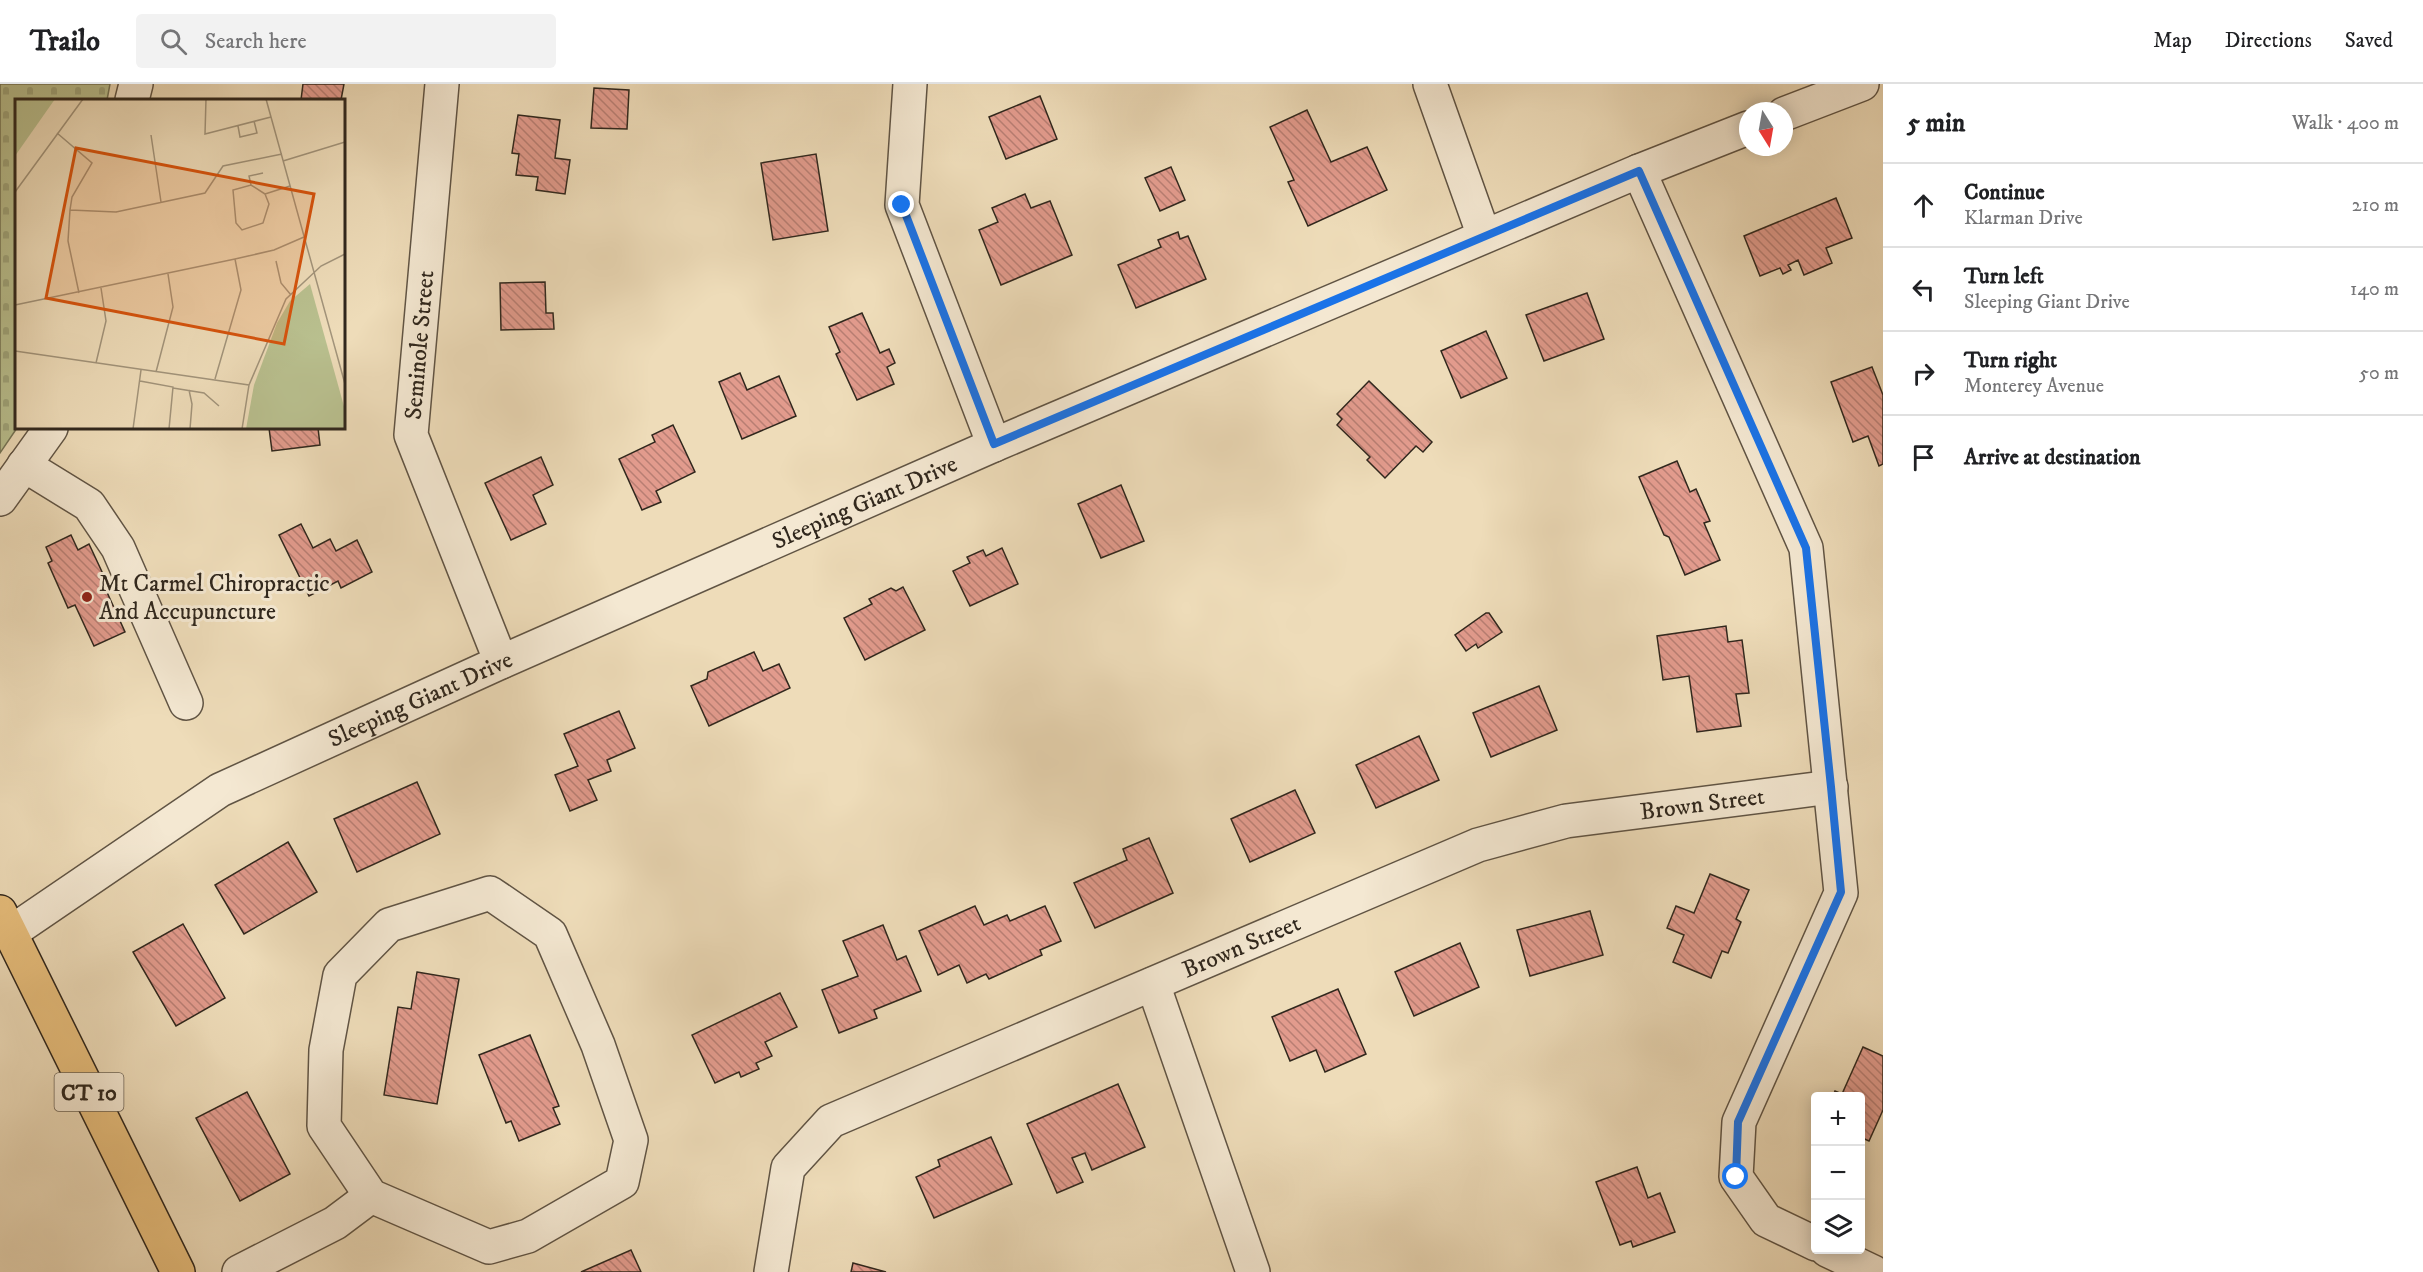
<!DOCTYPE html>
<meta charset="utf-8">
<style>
body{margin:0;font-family:"IM FELL DW Pica",serif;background:#f2f2f2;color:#202124}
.controls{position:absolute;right:18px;bottom:18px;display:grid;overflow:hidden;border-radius:6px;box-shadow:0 3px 15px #0003}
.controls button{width:54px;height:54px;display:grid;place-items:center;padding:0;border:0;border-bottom:2px solid #e0e0e0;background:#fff;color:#202124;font:30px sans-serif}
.compass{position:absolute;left:1739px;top:18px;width:54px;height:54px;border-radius:50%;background:#fff;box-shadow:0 3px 15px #0003;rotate:169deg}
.stop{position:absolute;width:18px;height:18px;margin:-14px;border:4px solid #1a73e8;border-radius:50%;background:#fff}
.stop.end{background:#1a73e8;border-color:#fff;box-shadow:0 2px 6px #0008}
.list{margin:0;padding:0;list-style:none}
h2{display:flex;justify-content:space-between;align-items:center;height:78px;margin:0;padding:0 24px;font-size:26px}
h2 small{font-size:20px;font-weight:400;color:#757577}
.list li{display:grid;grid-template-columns:39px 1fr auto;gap:18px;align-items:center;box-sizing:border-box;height:84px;padding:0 24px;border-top:2px solid #e0e0e0}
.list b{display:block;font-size:22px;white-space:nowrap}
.list p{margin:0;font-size:20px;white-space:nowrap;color:#757577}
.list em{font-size:20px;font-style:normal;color:#757577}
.icon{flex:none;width:33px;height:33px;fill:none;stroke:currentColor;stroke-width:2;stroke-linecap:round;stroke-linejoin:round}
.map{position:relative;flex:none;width:1883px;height:1188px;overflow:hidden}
header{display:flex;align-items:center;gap:36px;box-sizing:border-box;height:84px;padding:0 30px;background:#fff;border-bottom:2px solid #e0e0e0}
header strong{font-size:28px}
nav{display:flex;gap:33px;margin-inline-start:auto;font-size:21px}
.search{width:420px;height:54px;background:#f2f2f2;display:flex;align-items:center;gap:15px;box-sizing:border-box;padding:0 21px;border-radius:6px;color:#757577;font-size:22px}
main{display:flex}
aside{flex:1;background:#fff}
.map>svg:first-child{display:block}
.cemetery{fill:url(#cemetery-stones);stroke:#747456;stroke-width:1.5}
.building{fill:url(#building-back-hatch);stroke:#30271d;stroke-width:1.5}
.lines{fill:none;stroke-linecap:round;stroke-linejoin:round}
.minor-casing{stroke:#605444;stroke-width:36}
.highway-casing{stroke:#30271d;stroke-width:36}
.minor{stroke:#f4e8d2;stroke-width:33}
.highway{stroke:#e7be7c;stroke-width:33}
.route{stroke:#1a73e8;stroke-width:8}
.poi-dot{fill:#8f2418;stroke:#f4e8d2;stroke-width:2}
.labels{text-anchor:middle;stroke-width:6;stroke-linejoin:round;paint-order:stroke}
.shield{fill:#f4e8d2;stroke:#6b6153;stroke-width:1.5}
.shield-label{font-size:22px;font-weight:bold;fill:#30271d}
.street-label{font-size:24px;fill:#30271d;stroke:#f4e8d2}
.poi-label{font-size:24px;fill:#30271d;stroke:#f4e8d2;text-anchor:start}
.inset-road{fill:none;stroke:#a2947b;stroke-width:1.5}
.view{fill:#d6540e;fill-opacity:0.15;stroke:#d6540e;stroke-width:3}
.inset-edge{fill:none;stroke:#30271d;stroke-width:3}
</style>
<header>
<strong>Trailo</strong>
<div class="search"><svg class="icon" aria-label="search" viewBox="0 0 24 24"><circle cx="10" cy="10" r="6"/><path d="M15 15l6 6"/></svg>Search here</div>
<nav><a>Map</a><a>Directions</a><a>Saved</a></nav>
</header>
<main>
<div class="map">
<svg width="1883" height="1188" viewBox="0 0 1883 1188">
<defs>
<pattern id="cemetery-stones" width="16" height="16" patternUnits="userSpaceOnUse" patternTransform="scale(1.5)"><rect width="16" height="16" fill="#b9c08f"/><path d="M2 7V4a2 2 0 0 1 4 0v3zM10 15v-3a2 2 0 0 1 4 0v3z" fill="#9fa57b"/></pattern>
<pattern id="building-back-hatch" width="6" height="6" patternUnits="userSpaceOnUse" patternTransform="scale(1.5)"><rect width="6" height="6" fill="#e29b8d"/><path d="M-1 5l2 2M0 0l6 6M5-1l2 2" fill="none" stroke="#b87e73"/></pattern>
</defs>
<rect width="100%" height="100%" fill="#eedcb9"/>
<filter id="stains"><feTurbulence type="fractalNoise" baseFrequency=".00333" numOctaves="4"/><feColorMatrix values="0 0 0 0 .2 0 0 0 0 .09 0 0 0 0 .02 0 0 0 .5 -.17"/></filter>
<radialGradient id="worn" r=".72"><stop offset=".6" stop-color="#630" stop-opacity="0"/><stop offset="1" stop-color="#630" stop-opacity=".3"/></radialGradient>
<path class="cemetery" d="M0 0H110L107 16H16L17 344 0 369Z"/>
<g class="building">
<path d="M303 0H344L341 16H301Z"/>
<path d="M594 4 629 6 627 45 591 44Z"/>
<path d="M1040 12 1057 55 1006 75 989 33Z"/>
<path d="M1307 26 1331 78 1367 63 1387 106 1308 142 1288 98 1294 96 1270 43Z"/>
<path d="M518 31 560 36 555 74 570 76 565 110 536 106 538 93 516 91 519 70 512 69Z"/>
<path d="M816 70 828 147 773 156 761 79Z"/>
<path d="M1171 83 1185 116 1160 127 1145 94Z"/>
<path d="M1025 110 1031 124 1050 117 1072 171 1001 201 979 146 998 138 992 124Z"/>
<path d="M1836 114 1852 154 1826 164 1832 179 1804 191 1798 176 1788 181 1791 186 1783 190 1780 184 1760 192 1744 152Z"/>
<path d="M1178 148 1180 155 1188 152 1206 195 1136 224 1118 181 1161 163 1158 156Z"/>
<path d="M545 198 546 229H553L554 245 501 246 500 199Z"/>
<path d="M1587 209 1604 255 1544 277 1526 231Z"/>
<path d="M862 229 880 269 889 265 895 279 887 283 894 300 857 316 836 270 840 268 829 243Z"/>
<path d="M1486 247 1507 294 1461 314 1441 267Z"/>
<path d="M1872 283 1883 311V380L1879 382 1868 352 1853 358 1831 298Z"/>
<path d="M740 289 747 306 779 292 796 332 742 355 719 298Z"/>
<path d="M1369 297 1432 358 1423 368 1416 362 1385 394 1367 376 1370 373 1337 341 1342 335 1337 330Z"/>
<path d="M673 341 695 388 656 407 661 418 642 426 619 375 655 358 652 351Z"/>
<path d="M269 344H318L320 361 272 367Z"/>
<path d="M541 373 553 401 533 411 546 440 511 456 485 399Z"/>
<path d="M1677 377 1690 408 1696 405 1710 437 1704 439 1720 476 1685 491 1669 453 1664 451 1639 393Z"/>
<path d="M1121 401 1144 457 1101 474 1078 420Z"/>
<path d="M301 440 313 464 330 455 336 467 357 456 372 488 341 504 338 497 309 512 279 451Z"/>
<path d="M71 451 78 466 89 460 110 505 106 506 125 548 94 562 75 521 68 524 48 479 52 477 46 463Z"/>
<path d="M1002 464 1018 500 970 522 953 487 970 479 967 473 983 466 986 472Z"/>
<path d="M903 503 925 546 865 576 844 534 872 520 869 515 891 504 896 507Z"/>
<path d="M1486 529H1489L1502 548 1478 564 1476 560 1466 567 1455 551Z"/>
<path d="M1726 542 1728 558 1742 556 1749 609 1736 610 1741 642 1697 648 1689 592 1663 596 1657 552Z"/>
<path d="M754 568 763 587 779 580 790 604 709 642 691 602 707 595 708 588Z"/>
<path d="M1539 602 1557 646 1491 673 1473 629Z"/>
<path d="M619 627 635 664 607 676 611 687 588 696 597 716 570 727 555 691 578 682 564 650Z"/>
<path d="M1419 652 1439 696 1376 724 1356 681Z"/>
<path d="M417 698 440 750 357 788 334 735Z"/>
<path d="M1295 706 1315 749 1250 778 1231 735Z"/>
<path d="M1149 754 1173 809 1095 844 1074 799 1127 776 1123 765Z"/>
<path d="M288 758 317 808 244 850 215 801Z"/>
<path d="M1710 790 1749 806 1736 835 1741 838 1728 869 1722 867 1711 894 1673 878 1684 851 1667 844 1676 822 1694 829Z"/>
<path d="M975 822 984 841 1007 831 1010 837 1045 822 1061 857 1040 866 1042 871 989 895 986 890 967 899 959 881 938 891 919 847Z"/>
<path d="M1590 827 1603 871 1530 892 1517 846Z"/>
<path d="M183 840 225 914 176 942 133 868Z"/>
<path d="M883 841 897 876 906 872 921 907 874 926 877 934 839 949 822 906 858 892 843 857Z"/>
<path d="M1460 859 1479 903 1414 932 1395 888Z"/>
<path d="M417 888 459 895 437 1020 384 1011 398 923 411 925Z"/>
<path d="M1338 905 1366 970 1325 988 1316 966 1290 977 1272 933Z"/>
<path d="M780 909 797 943 765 958 772 972 756 979 759 985 741 993 739 988 715 999 692 951Z"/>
<path d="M530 951 559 1022 553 1024 560 1040 519 1057 511 1037 506 1039 479 971Z"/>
<path d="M1863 963 1883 972V1026L1869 1057 1860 1053V1012H1833L1835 1007 1842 1010Z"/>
<path d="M1118 1000 1145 1063 1092 1086 1085 1069 1072 1074 1083 1098 1057 1109 1027 1040Z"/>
<path d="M247 1008 290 1090 240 1117 196 1034Z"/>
<path d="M991 1053 1012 1100 934 1134 916 1093 940 1082 938 1076Z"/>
<path d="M1637 1083 1648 1114 1660 1109 1675 1148 1633 1163 1631 1157 1620 1161 1596 1098Z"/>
<path d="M631 1166 641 1188H581Z"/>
<path d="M853 1179 886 1188H851Z"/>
</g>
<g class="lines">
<defs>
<g id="minor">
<path d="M442 0 411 351 501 578"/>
<path d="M910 0 902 121 994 361"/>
<path d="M1430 0 1484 152"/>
<path d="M132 16 136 0"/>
<path d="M1784 30 1862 0"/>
<path d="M1639 87 1806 464 1841 809 1739 1038 1736 1093 1766 1136 1816 1160"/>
<path d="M24 381 89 421 118 464 186 619"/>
<path d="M0 415 51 344"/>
<path d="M490 809 550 850 598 961 631 1056 622 1098 528 1152 489 1163 371 1112 324 1042 326 966 340 891 389 841Z"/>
<path id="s1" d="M10 849 220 706 501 578 994 361 1639 87 1748 44"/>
<path d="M1153 900 1253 1188"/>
<path d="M1827 1166 1873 1188"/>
<path d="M239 1188 335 1139 371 1112"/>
<path id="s2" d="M771 1188 788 1084 831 1037 1478 761 1566 737 1831 703"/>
</g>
<path id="highway" d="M0 828 178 1188"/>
</defs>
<use href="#minor" class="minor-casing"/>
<use href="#highway" class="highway-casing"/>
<use href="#minor" class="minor"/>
<use href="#highway" class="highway"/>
</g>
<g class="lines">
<path class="route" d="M902 121 994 360 1639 87 1806 464 1831 703 1841 808 1738 1038 1736 1093"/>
</g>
<circle class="poi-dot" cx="87" cy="513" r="6"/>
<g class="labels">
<rect class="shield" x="54.5" y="989" width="69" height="38" rx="4.5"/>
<g class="shield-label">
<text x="89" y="1016">CT 10</text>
</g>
<g class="street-label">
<text transform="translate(419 261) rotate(-85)" y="8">Seminole Street</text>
<text dy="8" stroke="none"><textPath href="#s1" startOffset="960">Sleeping Giant Drive</textPath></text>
<text dy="8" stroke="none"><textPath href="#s1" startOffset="474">Sleeping Giant Drive</textPath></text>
<text dy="8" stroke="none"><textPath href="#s2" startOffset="1101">Brown Street</textPath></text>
<text dy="8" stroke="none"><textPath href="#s2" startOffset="615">Brown Street</textPath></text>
</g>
<g class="poi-label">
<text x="99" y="507">Mt Carmel Chiropractic<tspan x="99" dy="28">And Accupuncture</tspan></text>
</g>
</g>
<g transform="translate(15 15)">
<rect width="330" height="330" fill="#eedcb9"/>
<path d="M0 0H40L0 57Z" fill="#b9c08f"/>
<path d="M295 185 330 311V330H231L239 286 262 224 275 202Z" fill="#b9c08f"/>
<path class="inset-road" d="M191 0 190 35 256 18M251 0 330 285M223 27 225 38 242 34 239 22M42 34 77 64 57 98 55 111 53 142 64 194M136 36 146 103M268 62 330 43M236 86 234 77 248 74M0 93 68 0M250 95 236 86 218 91 221 124 227 131 248 124 254 105 250 95 275 87M55 111 101 113 190 94 208 67 267 55M261 162 266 184 276 196M0 206 220 160 259 151 289 138M0 252 234 286M81 264 91 222 86 189M141 273 158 208 153 175M200 280 226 191 220 160M125 282 158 288 154 330M158 289 189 294 204 307M174 291 177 305 175 330M118 330 126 271M227 330 234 286 271 200 306 167 330 155"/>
<path class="view" d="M61 49 299 95 269 245 31 199Z"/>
<rect width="330" height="330" class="inset-edge"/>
</g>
<rect width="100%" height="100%" filter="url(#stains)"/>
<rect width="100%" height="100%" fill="url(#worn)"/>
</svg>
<div class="controls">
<button>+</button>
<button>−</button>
<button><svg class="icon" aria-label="layers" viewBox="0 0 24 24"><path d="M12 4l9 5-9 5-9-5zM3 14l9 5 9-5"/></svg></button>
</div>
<svg class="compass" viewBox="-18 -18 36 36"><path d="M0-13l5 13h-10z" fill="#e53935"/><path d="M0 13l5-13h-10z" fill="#757577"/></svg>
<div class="stop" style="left:1736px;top:1093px"></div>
<div class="stop end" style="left:902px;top:121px"></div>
</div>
<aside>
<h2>5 min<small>Walk · 400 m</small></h2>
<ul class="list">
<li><svg class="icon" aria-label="ahead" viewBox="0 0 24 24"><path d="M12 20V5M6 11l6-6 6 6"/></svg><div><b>Continue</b><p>Klarman Drive</p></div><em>210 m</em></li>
<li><svg class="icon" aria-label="left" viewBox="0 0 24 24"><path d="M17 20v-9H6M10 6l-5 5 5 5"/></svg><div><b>Turn left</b><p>Sleeping Giant Drive</p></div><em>140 m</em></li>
<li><svg class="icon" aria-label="right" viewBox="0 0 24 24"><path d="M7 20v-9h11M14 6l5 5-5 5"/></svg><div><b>Turn right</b><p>Monterey Avenue</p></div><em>50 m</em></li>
<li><svg class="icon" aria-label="arrive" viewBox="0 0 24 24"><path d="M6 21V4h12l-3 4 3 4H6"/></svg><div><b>Arrive at destination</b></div></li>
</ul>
</aside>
</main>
